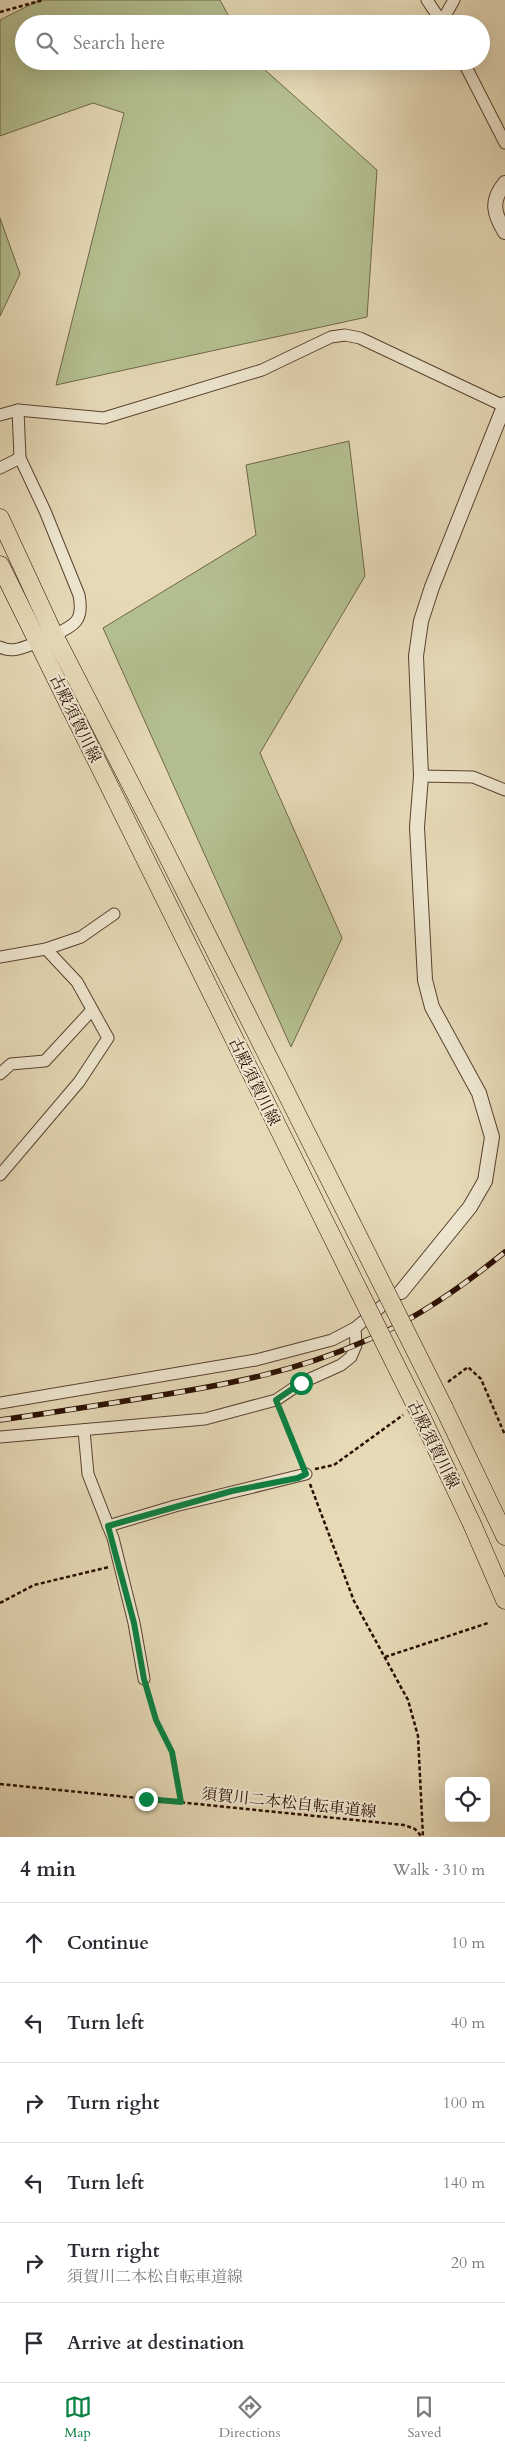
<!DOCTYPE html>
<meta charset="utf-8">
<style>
body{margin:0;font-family:Cardo,"Noto Serif JP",serif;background:#f2f2f3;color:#2b2b33}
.controls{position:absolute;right:15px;bottom:15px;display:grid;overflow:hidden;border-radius:8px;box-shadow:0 5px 20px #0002}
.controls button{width:45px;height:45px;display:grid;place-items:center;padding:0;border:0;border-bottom:1px solid #e1e1e2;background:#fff;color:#2b2b33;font:25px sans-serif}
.stop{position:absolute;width:15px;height:15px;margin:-11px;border:4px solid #0b8043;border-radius:50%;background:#fff}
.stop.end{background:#0b8043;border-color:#fff;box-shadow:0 1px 5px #0008}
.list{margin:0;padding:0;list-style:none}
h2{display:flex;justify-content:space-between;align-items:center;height:65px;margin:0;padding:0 20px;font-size:21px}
h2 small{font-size:16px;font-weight:400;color:#7c7c81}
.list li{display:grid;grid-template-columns:32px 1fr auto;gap:15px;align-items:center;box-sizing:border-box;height:80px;padding:0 20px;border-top:1px solid #e1e1e2}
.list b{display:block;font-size:19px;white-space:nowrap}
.list p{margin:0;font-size:16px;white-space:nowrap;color:#7c7c81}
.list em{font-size:16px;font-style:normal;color:#7c7c81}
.icon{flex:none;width:28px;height:28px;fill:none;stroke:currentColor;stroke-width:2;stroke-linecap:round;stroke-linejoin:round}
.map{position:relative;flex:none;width:505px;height:1837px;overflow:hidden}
.search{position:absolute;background:#fff;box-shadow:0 5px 20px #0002;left:15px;right:15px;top:15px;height:55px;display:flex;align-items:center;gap:12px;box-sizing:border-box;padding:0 18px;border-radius:28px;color:#7c7c81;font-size:19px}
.sheet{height:545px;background:#fff}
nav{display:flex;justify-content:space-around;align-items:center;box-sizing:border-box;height:70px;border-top:1px solid #e1e1e2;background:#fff;font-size:14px;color:#7c7c81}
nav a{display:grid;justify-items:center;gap:2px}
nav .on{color:#0b8043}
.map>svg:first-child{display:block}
.green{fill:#b4bf8f;stroke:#6f6648}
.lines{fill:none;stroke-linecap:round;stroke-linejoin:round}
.minor-casing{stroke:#59412f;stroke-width:13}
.tertiary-casing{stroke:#59412f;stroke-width:16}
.primary-casing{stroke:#2a0e02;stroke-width:19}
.path{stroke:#2a0e02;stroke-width:2.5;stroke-dasharray:4 2.5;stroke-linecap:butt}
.minor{stroke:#eee6d0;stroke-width:11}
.tertiary{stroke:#eee6d0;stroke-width:14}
.primary{stroke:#e5d9b6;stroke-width:18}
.rail-casing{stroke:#2a0e02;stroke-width:5.5}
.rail{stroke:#eee6d0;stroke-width:4;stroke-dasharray:11;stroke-linecap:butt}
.primary-bridge-casing{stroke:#2a0e02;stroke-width:19;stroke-linecap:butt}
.primary-bridge{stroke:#e5d9b6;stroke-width:18}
.route{stroke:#0b8043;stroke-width:6}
.labels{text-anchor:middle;stroke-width:4;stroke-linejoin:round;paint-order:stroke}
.street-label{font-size:16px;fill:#2a0e02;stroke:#eee6d0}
</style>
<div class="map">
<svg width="505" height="1837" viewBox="0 0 505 1837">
<rect width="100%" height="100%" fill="#e5d9b6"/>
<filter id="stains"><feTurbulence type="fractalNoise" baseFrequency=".004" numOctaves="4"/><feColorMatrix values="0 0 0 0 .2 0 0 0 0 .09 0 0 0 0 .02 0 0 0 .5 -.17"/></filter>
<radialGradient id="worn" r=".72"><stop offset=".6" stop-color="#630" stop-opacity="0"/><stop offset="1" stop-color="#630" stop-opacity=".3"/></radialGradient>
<g class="green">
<path d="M40 0H220L233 24H24V61H255L377 170 367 317 56 385 124 113 93 103 0 136V20Z"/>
<path d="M0 218 20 274 0 316Z"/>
<path d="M349 441 365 576 260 753 342 938 291 1047 103 628 256 535 246 465Z"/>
</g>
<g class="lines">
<defs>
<g id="minor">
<path d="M427 0 443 24"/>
<path d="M442 21 454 0"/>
<path d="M463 61 505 143"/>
<path d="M18 410 20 458 45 511 79 595C84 621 75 625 54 635"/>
<path d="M0 415 18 410 104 418 262 370 331 337 345 335 360 338 504 406"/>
<path d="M0 468 20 458"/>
<path d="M0 647C13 654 26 646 39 642"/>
<path d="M421 776 473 777 505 790"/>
<path d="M0 957 46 949 81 937 114 914"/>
<path d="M0 1074 11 1064 45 1061 92 1010"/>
<path d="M0 1175 79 1082 108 1038 77 982 46 949"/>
<path d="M0 1403 256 1360 332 1340 355 1328 393 1297"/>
<path d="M84 1430 88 1474 113 1538 134 1623 144 1679"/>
<path d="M0 1437 205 1419 276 1400 301 1383 341 1365 351 1357 356 1345 355 1328"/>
<path d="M108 1526 175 1506 306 1474"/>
</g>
<g id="tertiary">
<path d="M505 183C490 201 494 214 505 232"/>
<path d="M401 1292 470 1207 485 1181 492 1137 479 1093 432 1007 425 980 417 827 421 776 416 656 421 621 432 587 505 404"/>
</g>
<g id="primary">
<path d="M0 518 54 635 162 845 368 1256"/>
<path d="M0 565 347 1267"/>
<path d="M444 1408 505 1536"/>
<path d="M422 1418 472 1524 505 1600"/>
</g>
</defs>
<use href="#minor" class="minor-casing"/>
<use href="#tertiary" class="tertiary-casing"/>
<use href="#primary" class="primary-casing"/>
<g class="path">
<path d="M0 12 43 0"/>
<path d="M448 1382 468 1367 481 1379 505 1435"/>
<path d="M280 1410 302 1463"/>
<path d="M315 1469 334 1465 403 1415"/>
<path d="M310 1484 354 1601 408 1700 418 1736 423 1837"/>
<path d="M0 1603 34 1585 109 1567"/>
<path d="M385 1657 488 1623"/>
<path d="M147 1690 156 1721 173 1752 181 1802"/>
<path d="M0 1784 404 1825 415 1829 422 1837"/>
</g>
<use href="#minor" class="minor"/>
<use href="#tertiary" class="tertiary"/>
<use href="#primary" class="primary"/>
<defs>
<path id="rail" d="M0 1420C50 1413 100 1405 150 1397 225 1385 295 1372 365 1341 415 1320 463 1286 505 1252"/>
</defs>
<use href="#rail" class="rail-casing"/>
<use href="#rail" class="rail"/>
<defs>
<g id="primary-bridge">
<path d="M368 1256 444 1408"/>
<path d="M347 1267 422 1418"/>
</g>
</defs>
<use href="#primary-bridge" class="primary-bridge-casing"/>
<use href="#primary-bridge" class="primary-bridge"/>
</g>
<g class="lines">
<path class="route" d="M146 1799 181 1802 172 1752 156 1720 144 1679 134 1623 108 1526 232 1491 298 1478 306 1474 276 1400 301 1383"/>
</g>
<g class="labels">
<g class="street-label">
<text transform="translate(76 718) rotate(64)" y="6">古殿須賀川線</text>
<text transform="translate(255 1081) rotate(64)" y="6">古殿須賀川線</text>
<text transform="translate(434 1444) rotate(64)" y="6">古殿須賀川線</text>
<text transform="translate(289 1802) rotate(6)" y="6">須賀川二本松自転車道線</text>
</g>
</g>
<rect width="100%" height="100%" filter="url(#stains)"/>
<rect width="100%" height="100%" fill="url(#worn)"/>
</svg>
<div class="controls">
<button><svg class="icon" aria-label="locate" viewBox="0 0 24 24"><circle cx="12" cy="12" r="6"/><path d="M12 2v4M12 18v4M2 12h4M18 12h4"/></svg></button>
</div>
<div class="stop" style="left:301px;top:1383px"></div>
<div class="stop end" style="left:146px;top:1799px"></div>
<div class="search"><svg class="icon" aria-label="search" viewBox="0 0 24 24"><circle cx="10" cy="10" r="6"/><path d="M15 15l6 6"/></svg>Search here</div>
</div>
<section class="sheet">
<h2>4 min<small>Walk · 310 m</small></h2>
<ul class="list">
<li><svg class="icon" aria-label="ahead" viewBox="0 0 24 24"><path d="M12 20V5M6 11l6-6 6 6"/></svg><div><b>Continue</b></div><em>10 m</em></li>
<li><svg class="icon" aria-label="left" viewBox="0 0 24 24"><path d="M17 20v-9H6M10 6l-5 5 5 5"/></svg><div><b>Turn left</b></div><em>40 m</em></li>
<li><svg class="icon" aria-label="right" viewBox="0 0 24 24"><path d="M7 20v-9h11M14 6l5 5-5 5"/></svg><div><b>Turn right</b></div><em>100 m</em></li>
<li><svg class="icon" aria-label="left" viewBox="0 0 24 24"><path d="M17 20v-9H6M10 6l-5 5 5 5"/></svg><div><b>Turn left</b></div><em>140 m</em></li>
<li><svg class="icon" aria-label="right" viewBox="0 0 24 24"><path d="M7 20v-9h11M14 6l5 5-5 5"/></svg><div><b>Turn right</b><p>須賀川二本松自転車道線</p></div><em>20 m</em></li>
<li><svg class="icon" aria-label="arrive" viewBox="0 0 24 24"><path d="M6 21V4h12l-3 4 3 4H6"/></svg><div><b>Arrive at destination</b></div></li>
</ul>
</section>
<nav>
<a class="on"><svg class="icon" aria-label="map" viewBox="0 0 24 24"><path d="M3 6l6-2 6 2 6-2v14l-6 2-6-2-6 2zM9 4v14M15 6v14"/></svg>Map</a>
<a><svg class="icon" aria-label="directions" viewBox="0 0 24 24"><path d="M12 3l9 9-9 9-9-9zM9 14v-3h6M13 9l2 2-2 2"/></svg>Directions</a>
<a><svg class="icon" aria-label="saved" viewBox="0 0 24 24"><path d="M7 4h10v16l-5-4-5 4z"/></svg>Saved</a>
</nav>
